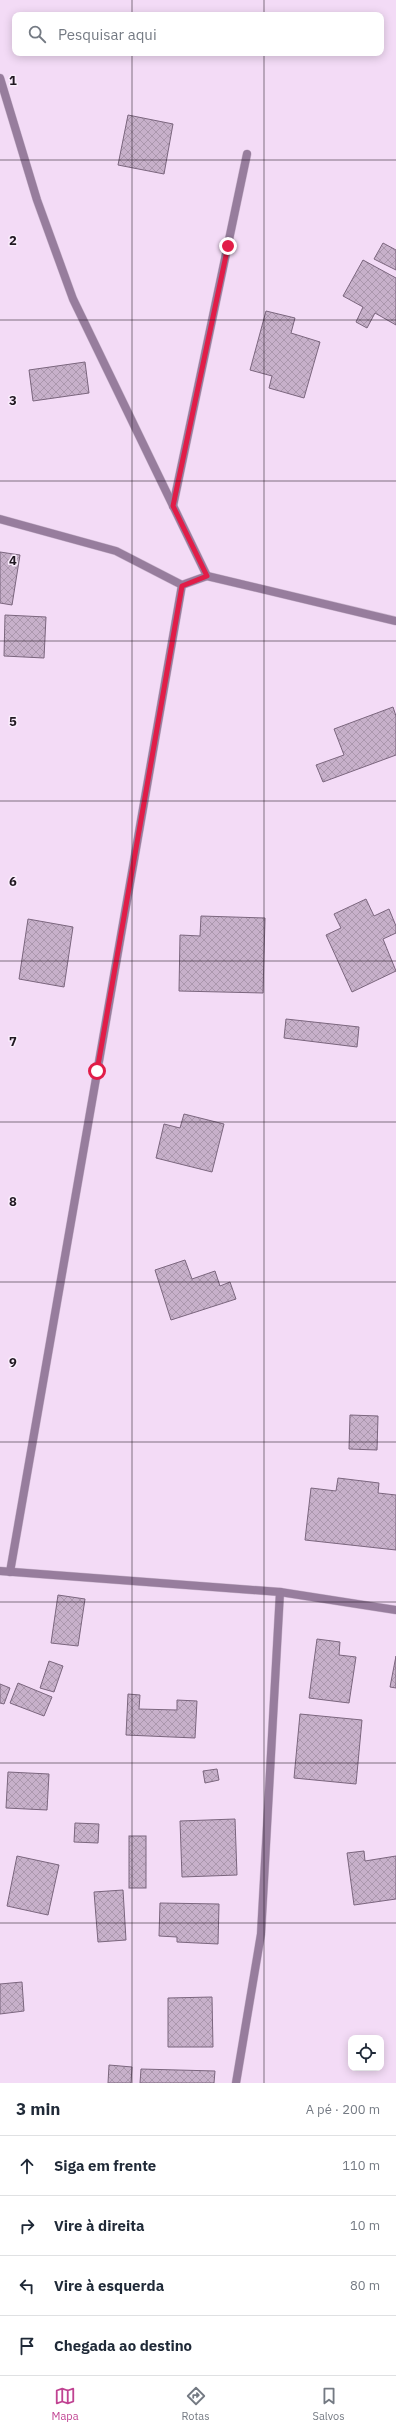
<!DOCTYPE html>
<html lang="pt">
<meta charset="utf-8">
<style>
body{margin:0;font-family:"IBM Plex Sans",sans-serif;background:#f6f6f7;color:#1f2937}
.controls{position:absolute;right:12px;bottom:12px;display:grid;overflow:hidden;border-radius:8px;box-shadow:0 2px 10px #0003}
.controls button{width:36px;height:36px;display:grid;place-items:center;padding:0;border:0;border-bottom:1px solid #e0e1e3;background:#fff;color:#1f2937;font:20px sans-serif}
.stop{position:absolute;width:12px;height:12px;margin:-9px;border:3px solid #e11d48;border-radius:50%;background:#fff}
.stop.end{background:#e11d48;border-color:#fff;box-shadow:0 1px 4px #0008}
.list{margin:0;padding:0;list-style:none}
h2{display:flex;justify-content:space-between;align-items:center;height:52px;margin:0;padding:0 16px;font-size:17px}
h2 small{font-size:13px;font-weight:400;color:#747a83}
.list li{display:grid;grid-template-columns:26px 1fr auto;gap:12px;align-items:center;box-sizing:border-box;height:60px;padding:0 16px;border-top:1px solid #e0e1e3}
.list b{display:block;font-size:15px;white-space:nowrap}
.list em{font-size:13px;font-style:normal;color:#747a83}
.icon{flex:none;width:22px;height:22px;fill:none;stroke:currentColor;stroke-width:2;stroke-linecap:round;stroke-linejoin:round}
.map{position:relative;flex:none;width:396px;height:2083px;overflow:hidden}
.search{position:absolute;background:#fff;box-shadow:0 2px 10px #0003;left:12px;right:12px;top:12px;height:44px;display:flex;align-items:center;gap:10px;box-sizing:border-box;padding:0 14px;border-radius:8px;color:#747a83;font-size:15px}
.sheet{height:292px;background:#fff}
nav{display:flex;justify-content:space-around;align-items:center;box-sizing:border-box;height:56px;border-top:1px solid #e0e1e3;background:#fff;font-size:11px;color:#747a83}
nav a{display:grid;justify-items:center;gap:2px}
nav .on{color:#c04392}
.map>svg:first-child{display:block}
.building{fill:url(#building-cross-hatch);stroke:#7b667e}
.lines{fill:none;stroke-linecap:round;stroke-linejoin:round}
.minor-casing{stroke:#cdb8d0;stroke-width:9}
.minor{stroke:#977d9d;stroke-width:8}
.route{stroke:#e11d48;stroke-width:5}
.grid{fill:none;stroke:#201821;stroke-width:1;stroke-opacity:0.55}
.grid-label{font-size:13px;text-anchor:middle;font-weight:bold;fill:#201821;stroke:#faecfc;stroke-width:3;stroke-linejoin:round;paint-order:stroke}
</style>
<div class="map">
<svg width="396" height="2083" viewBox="0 0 396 2083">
<defs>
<pattern id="building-cross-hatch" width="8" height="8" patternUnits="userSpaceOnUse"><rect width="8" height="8" fill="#c7b0ca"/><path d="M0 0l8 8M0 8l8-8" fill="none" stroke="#ab97ad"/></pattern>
</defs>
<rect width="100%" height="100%" fill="#f3dbf6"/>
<g class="building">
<path d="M128 115 173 124 164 174 118 165Z"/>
<path d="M383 243 396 250V270L374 259Z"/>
<path d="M363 260 396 278V325L375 313 367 328 356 322 363 307 343 296Z"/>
<path d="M266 311 295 318 291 333 320 342 304 398 269 388 272 376 250 370Z"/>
<path d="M85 362 89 393 33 401 29 370Z"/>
<path d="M0 552 20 555 12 605 0 603Z"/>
<path d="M5 615 46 617 44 658 4 656Z"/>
<path d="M393 707 396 716V755L323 782 316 765 344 755 334 729Z"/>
<path d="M366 899 374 916 389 909 396 926V933L383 939 396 971 352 992 326 935 341 928 334 914Z"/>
<path d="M201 916 265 918 263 993 179 991 180 935 200 936Z"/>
<path d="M28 919 73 927 64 987 19 979Z"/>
<path d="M286 1019 359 1027 357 1047 284 1038Z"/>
<path d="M184 1114 224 1124 212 1172 156 1158 164 1124 180 1128Z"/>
<path d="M185 1260 192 1279 215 1271 220 1286 230 1282 236 1299 171 1320 155 1270Z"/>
<path d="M350 1415 378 1416 377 1450 349 1449Z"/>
<path d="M338 1478 379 1483 378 1493 396 1495V1550L305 1540 311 1488 336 1491Z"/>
<path d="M58 1595 85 1599 78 1646 51 1643Z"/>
<path d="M317 1639 340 1642 339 1655 356 1657 349 1703 309 1698Z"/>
<path d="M396 1656V1688L390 1687Z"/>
<path d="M49 1661 63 1666 54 1692 40 1688Z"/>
<path d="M18 1683 52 1697 44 1716 10 1703Z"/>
<path d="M0 1684 10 1688 4 1704 0 1703Z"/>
<path d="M128 1694 140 1695 139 1709 177 1710V1700L197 1701 195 1738 126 1735Z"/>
<path d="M300 1714 362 1720 356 1784 294 1778Z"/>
<path d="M217 1769 219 1780 205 1783 203 1771Z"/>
<path d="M8 1772 49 1774 47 1810 6 1808Z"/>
<path d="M235 1819 237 1875 182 1877 180 1821Z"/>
<path d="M75 1823 99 1824 98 1843 74 1842Z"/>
<rect x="129" y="1836" width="17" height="52"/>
<path d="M364 1851 365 1861 396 1856V1899L354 1905 347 1853Z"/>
<path d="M17 1856 59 1865 48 1915 7 1906Z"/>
<path d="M123 1890 126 1940 98 1942 94 1892Z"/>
<path d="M160 1903 219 1904 218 1944 177 1942V1937L159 1936Z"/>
<path d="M22 1982 24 2011 0 2014V1984Z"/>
<path d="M212 1997 213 2047H168V1998Z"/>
<path d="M109 2065 132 2067 131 2083H108Z"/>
<path d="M141 2069 215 2071 214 2083H140Z"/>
</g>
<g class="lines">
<defs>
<g id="minor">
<path d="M0 78 37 200 73 299 207 576"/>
<path d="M173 506 247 154"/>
<path d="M0 519 116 551 182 585"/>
<path d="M0 1571 280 1592 396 1610"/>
<path d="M10 1572 182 585 207 576 396 621"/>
<path d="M236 2083 261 1934 280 1592"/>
</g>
</defs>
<use href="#minor" class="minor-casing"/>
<use href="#minor" class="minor"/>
</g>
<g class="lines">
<path class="route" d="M97 1071 182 586 207 576 173 506 228 246"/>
</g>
<path class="grid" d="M132 0V15M264 0V15M132 53V2083M264 53V2083M0 160H396M0 320H396M0 481H396M0 641H396M0 801H396M0 961H396M0 1122H396M0 1282H396M0 1442H396M0 1602H396M0 1763H396M0 1923H396"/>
<g class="grid-label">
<text x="13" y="85">1</text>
<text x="13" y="245">2</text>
<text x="13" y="405">3</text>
<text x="13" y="565">4</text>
<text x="13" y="726">5</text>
<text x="13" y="886">6</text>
<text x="13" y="1046">7</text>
<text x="13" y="1206">8</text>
<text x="13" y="1367">9</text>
</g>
</svg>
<div class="controls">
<button><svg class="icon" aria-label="locate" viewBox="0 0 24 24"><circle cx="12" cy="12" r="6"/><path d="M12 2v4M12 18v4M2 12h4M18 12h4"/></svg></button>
</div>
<div class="stop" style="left:97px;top:1071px"></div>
<div class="stop end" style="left:228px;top:246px"></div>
<div class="search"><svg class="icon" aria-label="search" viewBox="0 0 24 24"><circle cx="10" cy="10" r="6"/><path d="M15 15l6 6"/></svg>Pesquisar aqui</div>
</div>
<section class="sheet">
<h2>3 min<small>A pé · 200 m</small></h2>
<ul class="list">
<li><svg class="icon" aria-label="ahead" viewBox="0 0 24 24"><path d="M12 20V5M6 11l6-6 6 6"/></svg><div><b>Siga em frente</b></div><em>110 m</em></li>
<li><svg class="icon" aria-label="right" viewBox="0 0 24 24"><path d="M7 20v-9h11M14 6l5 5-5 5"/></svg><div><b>Vire à direita</b></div><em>10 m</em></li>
<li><svg class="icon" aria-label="left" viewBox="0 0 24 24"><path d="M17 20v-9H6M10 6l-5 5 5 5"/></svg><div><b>Vire à esquerda</b></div><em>80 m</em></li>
<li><svg class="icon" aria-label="arrive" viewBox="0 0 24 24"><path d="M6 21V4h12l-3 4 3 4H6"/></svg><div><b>Chegada ao destino</b></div></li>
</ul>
</section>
<nav>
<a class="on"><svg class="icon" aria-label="map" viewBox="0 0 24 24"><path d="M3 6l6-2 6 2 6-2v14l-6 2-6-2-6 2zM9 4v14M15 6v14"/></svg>Mapa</a>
<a><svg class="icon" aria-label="directions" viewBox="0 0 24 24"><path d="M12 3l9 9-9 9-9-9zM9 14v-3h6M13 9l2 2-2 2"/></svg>Rotas</a>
<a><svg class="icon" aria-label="saved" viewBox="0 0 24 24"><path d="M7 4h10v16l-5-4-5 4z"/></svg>Salvos</a>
</nav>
